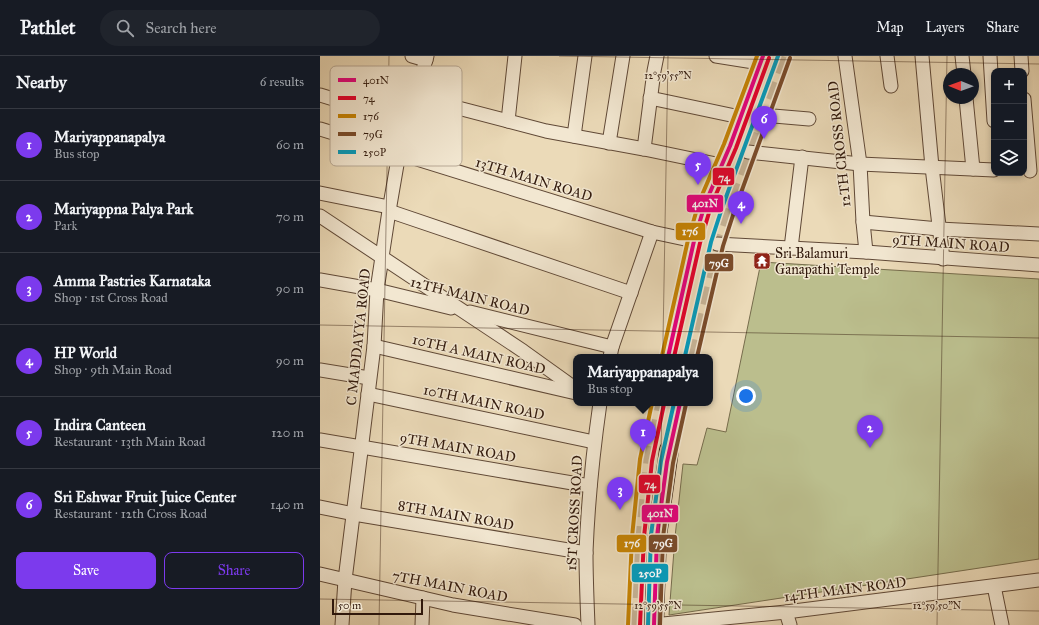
<!DOCTYPE html>
<meta charset="utf-8">
<style>
body{margin:0;font-family:"IM FELL Great Primer",serif;background:#20242c;color:#f1f3f6}
.controls{position:absolute;right:12px;top:12px;display:grid;overflow:hidden;border-radius:8px;box-shadow:0 2px 6px #0003}
.controls button{width:36px;height:36px;display:grid;place-items:center;padding:0;border:0;border-bottom:1px solid #363941;background:#171b24;color:#f1f3f6;font:20px sans-serif}
.compass{position:absolute;left:623px;top:12px;width:36px;height:36px;border-radius:50%;background:#171b24;box-shadow:0 2px 6px #0003;rotate:271deg}
.scale{position:absolute;left:12px;bottom:10px;width:91px;box-sizing:border-box;padding-left:4px;border:2px solid #31190c;border-top:0;font-size:11px;line-height:14px;white-space:nowrap;color:#31190c;-webkit-text-stroke:3px #f2e7d1;paint-order:stroke}
.you{position:absolute;left:426px;top:340px;width:14px;height:14px;margin:-10px;border:3px solid #fff;border-radius:50%;background:#1a73e8;box-shadow:0 0 0 6px #1a73e833}
.badge{display:grid;place-items:center;width:26px;height:26px;border-radius:50%;background:#7c3aed;color:#fff;font-size:13px;font-weight:700}
.pin{position:absolute;translate:-50% -33px;filter:drop-shadow(0 1px 2px #0008)}
.pin::after{content:'';position:absolute;top:21px;width:14px;height:12px;background:inherit;clip-path:polygon(0 0,100% 0,50% 100%)}
.popup{position:absolute;left:253px;top:298px;width:140px;height:52px;box-sizing:border-box;display:grid;place-content:center;border-radius:8px;background:#171b24;filter:drop-shadow(0 1px 3px #0005);font-size:13px;white-space:nowrap;color:#9ea1a6}
.popup b{font-size:15px;color:#f1f3f6}
.popup::after{content:'';position:absolute;left:50%;top:100%;margin-left:-8px;border:8px solid transparent;border-top-color:#171b24}
.list{margin:0;padding:0;list-style:none}
h2{display:flex;justify-content:space-between;align-items:center;height:52px;margin:0;padding:0 16px;font-size:17px}
h2 small{font-size:13px;font-weight:400;color:#9ea1a6}
.list li{display:grid;grid-template-columns:26px 1fr auto;gap:12px;align-items:center;box-sizing:border-box;height:72px;padding:0 16px;border-top:1px solid #363941}
.list b{display:block;font-size:15px;white-space:nowrap}
.list p{margin:0;font-size:13px;white-space:nowrap;color:#9ea1a6}
.list em{font-size:13px;font-style:normal;color:#9ea1a6}
.actions{display:flex;gap:8px;padding:12px 16px}
.actions a{flex:1;padding:9px 0;border:1px solid #7c3aed;border-radius:8px;text-align:center;font-size:14px;color:#7c3aed}
.actions .main{background:#7c3aed;color:#fff}
.icon{flex:none;width:22px;height:22px;fill:none;stroke:currentColor;stroke-width:2;stroke-linecap:round;stroke-linejoin:round}
.map{position:relative;flex:none;width:719px;height:569px;overflow:hidden}
header{display:flex;align-items:center;gap:24px;box-sizing:border-box;height:56px;padding:0 20px;background:#171b24;border-bottom:1px solid #363941}
header strong{font-size:19px}
nav{display:flex;gap:22px;margin-inline-start:auto;font-size:14px}
.search{width:280px;height:36px;background:#20242c;display:flex;align-items:center;gap:10px;box-sizing:border-box;padding:0 14px;border-radius:22px;color:#9ea1a6;font-size:15px}
main{display:flex}
aside{flex:1;background:#171b24}
.map>svg:first-child{display:block}
.park{fill:#bbbe8d;stroke:#766c4c}
.lines{fill:none;stroke-linecap:round;stroke-linejoin:round}
.secondary-tunnel{stroke:#c6b396;stroke-width:18;stroke-dasharray:18 9;stroke-linecap:butt}
.minor-casing{stroke:#604937;stroke-width:15}
.secondary-casing{stroke:#31190c;stroke-width:20}
.minor{stroke:#f2e7d1;stroke-width:13}
.secondary{stroke:#f2e7d1;stroke-width:18}
.bus-1-casing{stroke:#f2e7d1;stroke-width:7}
.bus-2-casing{stroke:#f2e7d1;stroke-width:7}
.bus-3-casing{stroke:#f2e7d1;stroke-width:7}
.bus-4-casing{stroke:#f2e7d1;stroke-width:7}
.bus-5-casing{stroke:#f2e7d1;stroke-width:7}
.bus-1{stroke:#e5007d;stroke-width:4}
.bus-2{stroke:#e4002b;stroke-width:4}
.bus-3{stroke:#c68303;stroke-width:4}
.bus-4{stroke:#7a4b2a;stroke-width:4}
.bus-5{stroke:#059bbb;stroke-width:4}
.ticks{fill:none;stroke:#31190c;stroke-width:1;stroke-opacity:0.45}
.labels{text-anchor:middle;stroke-width:3;stroke-linejoin:round;paint-order:stroke}
.street-label{font-size:14px;fill:#31190c;stroke:#f2e7d1}
.poi-label{font-size:14px;fill:#31190c;stroke:#f2e7d1;text-anchor:start}
.key{fill:#f2e7d1;stroke:#b8a996;stroke-width:1}
.key-label{font-size:11px;fill:#31190c}
.ticks-label{font-size:10px;text-anchor:middle;fill:#31190c;stroke:#f2e7d1;stroke-width:3;stroke-linejoin:round;paint-order:stroke}
.line-badge{stroke:#f2e7d1;stroke-width:1.5}
.badge-label{font-size:11px;text-anchor:middle;font-weight:bold;fill:#fff}
</style>
<header>
<strong>Pathlet</strong>
<div class="search"><svg class="icon" aria-label="search" viewBox="0 0 24 24"><circle cx="10" cy="10" r="6"/><path d="M15 15l6 6"/></svg>Search here</div>
<nav><a>Map</a><a>Layers</a><a>Share</a></nav>
</header>
<main>
<aside>
<h2>Nearby<small>6 results</small></h2>
<ul class="list">
<li><span class="badge">1</span><div><b>Mariyappanapalya</b><p>Bus stop</p></div><em>60 m</em></li>
<li><span class="badge">2</span><div><b>Mariyappna Palya Park</b><p>Park</p></div><em>70 m</em></li>
<li><span class="badge">3</span><div><b>Amma Pastries Karnataka</b><p>Shop · 1st Cross Road</p></div><em>90 m</em></li>
<li><span class="badge">4</span><div><b>HP World</b><p>Shop · 9th Main Road</p></div><em>90 m</em></li>
<li><span class="badge">5</span><div><b>Indira Canteen</b><p>Restaurant · 13th Main Road</p></div><em>120 m</em></li>
<li><span class="badge">6</span><div><b>Sri Eshwar Fruit Juice Center</b><p>Restaurant · 12th Cross Road</p></div><em>140 m</em></li>
</ul>
<div class="actions"><a class="main">Save</a><a>Share</a></div>
</aside>
<div class="map">
<svg width="719" height="569" viewBox="0 0 719 569">
<rect width="100%" height="100%" fill="#ebdab8"/>
<filter id="stains"><feTurbulence type="fractalNoise" baseFrequency=".005" numOctaves="4"/><feColorMatrix values="0 0 0 0 .2 0 0 0 0 .09 0 0 0 0 .02 0 0 0 .5 -.17"/></filter>
<radialGradient id="worn" r=".72"><stop offset=".6" stop-color="#630" stop-opacity="0"/><stop offset="1" stop-color="#630" stop-opacity=".3"/></radialGradient>
<path class="park" d="M441 206 719 223V503L349 559 355 481 363 408 377 409 387 372 406 376Z"/>
<g class="lines">
<g class="secondary-tunnel">
<path d="M348 301 374 185 385 148 410 90 443 0"/>
<path d="M371 301 397 188 408 154 464 0"/>
<path d="M349 394 360 347"/>
<path d="M314 569 318 481 326 404 338 347"/>
</g>
<defs>
<g id="minor">
<path d="M92 0 106 4"/>
<path d="M396 0 440 7"/>
<path d="M525 0 540 108 543 166 546 196"/>
<path d="M567 0 571 30"/>
<path d="M602 0 612 111 623 203"/>
<path d="M642 0 644 18"/>
<path d="M670 0 674 65"/>
<path d="M701 0 702 15"/>
<path d="M0 39 88 66"/>
<path d="M96 41 226 75 324 93 401 109"/>
<path d="M330 42 420 61"/>
<path d="M646 42 653 113"/>
<path d="M704 43 710 115"/>
<path d="M441 59 489 63"/>
<path d="M188 65 195 0"/>
<path d="M0 73 332 176 374 185"/>
<path d="M254 80 265 0"/>
<path d="M289 87 303 0"/>
<path d="M324 93 334 15 337 0"/>
<path d="M428 96 540 108 674 114"/>
<path d="M0 137 69 151"/>
<path d="M69 155 311 237"/>
<path d="M0 160 203 295 256 333"/>
<path d="M543 166 619 173 719 178"/>
<path d="M397 188 546 196 719 209"/>
<path d="M471 192 482 101"/>
<path d="M0 224 57 234 131 252"/>
<path d="M150 256 292 291"/>
<path d="M54 290 256 337"/>
<path d="M290 301 292 291 332 176"/>
<path d="M0 314 49 322"/>
<path d="M48 338 274 386"/>
<path d="M0 384 270 430"/>
<path d="M0 451 34 458 266 497"/>
<path d="M0 518 133 549 255 569"/>
<path d="M674 530 682 569"/>
<path d="M466 556 470 569"/>
<path d="M22 569 25 524 54 290 57 234 69 155 79 97 107 0"/>
<path d="M102 569 103 542"/>
<path d="M268 569C267 545 266 520 266 496 268 446 273 396 280 347"/>
<path d="M333 569 466 556 719 524"/>
</g>
<path id="secondary" d="M334 569 337 480 349 394"/>
</defs>
<use href="#minor" class="minor-casing"/>
<use href="#secondary" class="secondary-casing"/>
<use href="#minor" class="minor"/>
<use href="#secondary" class="secondary"/>
<defs>
<g id="bus-1">
<path d="M348 301 374 185 385 148 410 90 443 0"/>
<path d="M334 569 337 480 347 406 360 347"/>
</g>
<g id="bus-2">
<path d="M354 301 380 187 391 150 416 92 449 2"/>
<path d="M320 569 324 481 332 405 344 348"/>
</g>
<g id="bus-3">
<path d="M342 300 368 184 379 146 404 88 437 0"/>
<path d="M308 569 312 481 320 403 332 347"/>
</g>
<g id="bus-4">
<path d="M377 301 403 190 414 156 470 2"/>
<path d="M340 569 343 481 353 407 366 348"/>
</g>
<g id="bus-5">
<path d="M365 300 391 186 402 152 458 0"/>
<path d="M328 569 331 479 341 405 354 347"/>
</g>
</defs>
<use href="#bus-1" class="bus-1-casing"/>
<use href="#bus-2" class="bus-2-casing"/>
<use href="#bus-3" class="bus-3-casing"/>
<use href="#bus-4" class="bus-4-casing"/>
<use href="#bus-5" class="bus-5-casing"/>
<use href="#bus-1" class="bus-1"/>
<use href="#bus-2" class="bus-2"/>
<use href="#bus-3" class="bus-3"/>
<use href="#bus-4" class="bus-4"/>
<use href="#bus-5" class="bus-5"/>
</g>
<path class="ticks" d="M239 0 719 8M0 269 719 282M0 543 719 555M59 569 69 0M338 569 348 0M617 569 627 0"/>
<defs>
<symbol id="temple-square" viewBox="-11 -11 22 22"><rect x="-9" y="-9" width="18" height="18" rx="4" fill="#8f2418" stroke="#f2e7d1"/><path d="M0-6L5-2H3V0L6.5 2.5H4V6H1.5V3h-3V6H-4V2.5H-6.5L-3 0V-2H-5Z" fill="#fff"/></symbol>
</defs>
<g fill-rule="evenodd">
<use href="#temple-square" x="432" y="195" width="20" height="20"/>
</g>
<g class="labels">
<g class="street-label">
<text transform="translate(519 88) rotate(-96)" y="5">12TH CROSS ROAD</text>
<text transform="translate(214 123) rotate(17)" y="5">13TH MAIN ROAD</text>
<text transform="translate(631 187) rotate(4)" y="5">9TH MAIN ROAD</text>
<text transform="translate(150 240) rotate(14)" y="5">12TH MAIN ROAD</text>
<text transform="translate(38 281) rotate(-84)" y="5">C MADDAYYA ROAD</text>
<text transform="translate(159 298) rotate(13)" y="5">10TH A MAIN ROAD</text>
<text transform="translate(164 346) rotate(12)" y="5">10TH MAIN ROAD</text>
<text transform="translate(138 391) rotate(10)" y="5">9TH MAIN ROAD</text>
<text transform="translate(254 457) rotate(-87)" y="5">1ST CROSS ROAD</text>
<text transform="translate(136 459) rotate(10)" y="5">8TH MAIN ROAD</text>
<text transform="translate(130 530) rotate(11)" y="5">7TH MAIN ROAD</text>
<text transform="translate(525 533) rotate(-7)" y="5">14TH MAIN ROAD</text>
</g>
<g class="poi-label">
<text x="455" y="202">Sri Balamuri<tspan x="455" dy="16">Ganapathi Temple</tspan></text>
</g>
</g>
<rect x="10" y="10" width="132" height="100" rx="6" class="key"/>
<rect x="18" y="22" width="18" height="4" fill="#e5007d"/>
<rect x="18" y="40" width="18" height="4" fill="#e4002b"/>
<rect x="18" y="58" width="18" height="4" fill="#c68303"/>
<rect x="18" y="76" width="18" height="4" fill="#7a4b2a"/>
<rect x="18" y="94" width="18" height="4" fill="#059bbb"/>
<g class="key-label">
<text x="43" y="28">401N</text>
<text x="43" y="46">74</text>
<text x="43" y="64">176</text>
<text x="43" y="82">79G</text>
<text x="43" y="100">250P</text>
</g>
<g class="ticks-label">
<text x="348" y="23">12°59'55"N</text>
<text x="338" y="553">12°59'55"N</text>
<text x="617" y="553">12°59'50"N</text>
</g>
<g class="line-badge">
<rect x="392" y="111" width="23" height="19" rx="4" fill="#e4002b"/>
<rect x="366" y="138" width="38" height="19" rx="4" fill="#e5007d"/>
<rect x="355" y="166" width="31" height="19" rx="4" fill="#c68303"/>
<rect x="384" y="197" width="30" height="19" rx="4" fill="#7a4b2a"/>
<rect x="318" y="418" width="23" height="20" rx="4" fill="#e4002b"/>
<rect x="321" y="448" width="38" height="19" rx="4" fill="#e5007d"/>
<rect x="296" y="478" width="31" height="19" rx="4" fill="#c68303"/>
<rect x="328" y="478" width="30" height="19" rx="4" fill="#7a4b2a"/>
<rect x="311" y="507" width="38" height="20" rx="4" fill="#059bbb"/>
</g>
<g class="badge-label">
<text x="404" y="125">74</text>
<text x="385" y="151">401N</text>
<text x="370" y="179">176</text>
<text x="399" y="211">79G</text>
<text x="330" y="432">74</text>
<text x="340" y="461">401N</text>
<text x="312" y="491">176</text>
<text x="343" y="491">79G</text>
<text x="330" y="521">250P</text>
</g>
<rect width="100%" height="100%" filter="url(#stains)"/>
<rect width="100%" height="100%" fill="url(#worn)"/>
</svg>
<div class="controls">
<button>+</button>
<button>−</button>
<button><svg class="icon" aria-label="layers" viewBox="0 0 24 24"><path d="M12 4l9 5-9 5-9-5zM3 14l9 5 9-5"/></svg></button>
</div>
<svg class="compass" viewBox="-18 -18 36 36"><path d="M0-13l5 13h-10z" fill="#e53935"/><path d="M0 13l5-13h-10z" fill="#9ea1a6"/></svg>
<div class="scale">50 m</div>
<div class="you"></div>
<div class="pin badge" style="left:323px;top:396px">1</div>
<div class="popup"><b>Mariyappanapalya</b>Bus stop</div>
<div class="pin badge" style="left:550px;top:392px">2</div>
<div class="pin badge" style="left:300px;top:454px">3</div>
<div class="pin badge" style="left:421px;top:168px">4</div>
<div class="pin badge" style="left:378px;top:129px">5</div>
<div class="pin badge" style="left:444px;top:83px">6</div>
</div>
</main>
